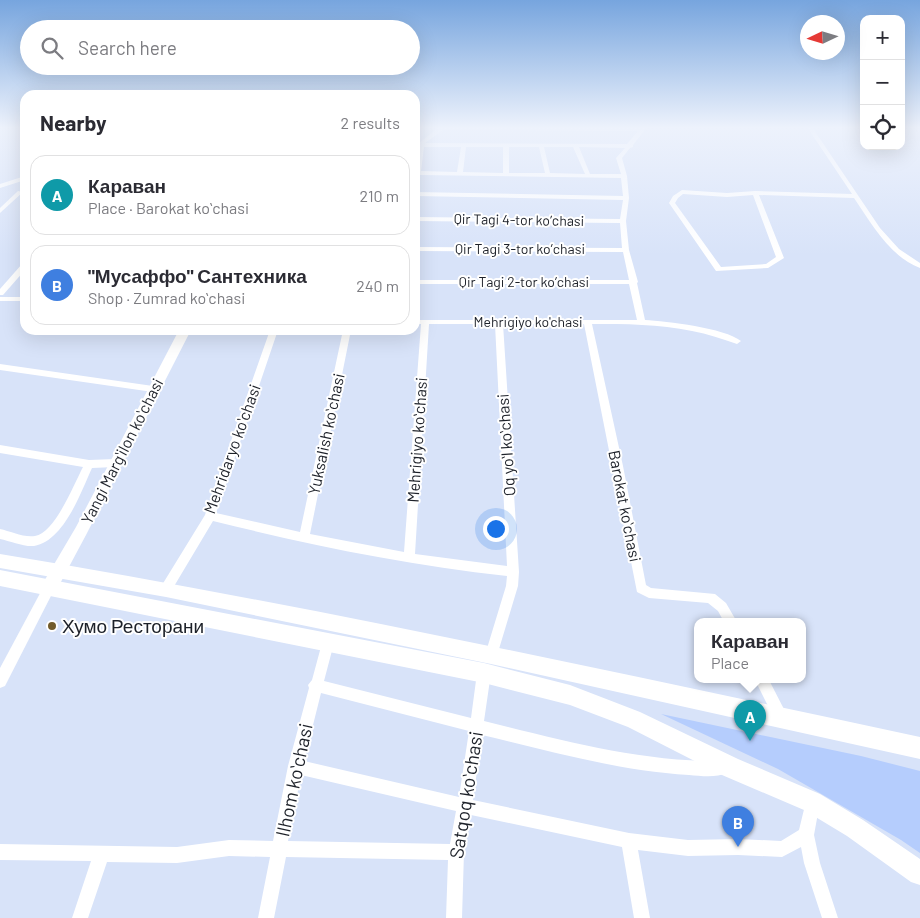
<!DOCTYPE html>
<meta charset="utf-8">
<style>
body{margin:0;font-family:Barlow,sans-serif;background:#f7f7f7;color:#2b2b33}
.controls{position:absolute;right:15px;top:15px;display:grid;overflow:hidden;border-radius:10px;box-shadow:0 5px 20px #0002}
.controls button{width:45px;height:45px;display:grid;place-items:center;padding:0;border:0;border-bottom:1px solid #e1e1e2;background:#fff;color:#2b2b33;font:25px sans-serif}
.compass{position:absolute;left:800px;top:15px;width:45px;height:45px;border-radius:50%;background:#fff;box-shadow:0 5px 20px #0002;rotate:266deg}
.you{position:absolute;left:495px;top:528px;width:18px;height:18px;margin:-12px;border:4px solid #fff;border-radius:50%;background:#1a73e8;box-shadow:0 0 0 8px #1a73e833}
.badge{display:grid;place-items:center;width:32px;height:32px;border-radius:50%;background:#2563eb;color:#fff;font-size:16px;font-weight:700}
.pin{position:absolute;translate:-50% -41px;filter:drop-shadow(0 1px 2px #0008)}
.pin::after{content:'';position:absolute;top:26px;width:18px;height:15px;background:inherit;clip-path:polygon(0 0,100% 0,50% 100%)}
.popup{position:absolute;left:694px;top:618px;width:112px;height:65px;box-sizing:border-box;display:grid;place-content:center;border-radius:10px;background:#fff;filter:drop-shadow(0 1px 4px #0005);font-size:16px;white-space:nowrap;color:#7c7c81}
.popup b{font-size:19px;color:#2b2b33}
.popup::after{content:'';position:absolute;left:50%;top:100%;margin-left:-10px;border:10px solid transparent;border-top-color:#fff}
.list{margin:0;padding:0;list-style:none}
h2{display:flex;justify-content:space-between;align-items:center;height:65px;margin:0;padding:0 20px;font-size:21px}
h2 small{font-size:16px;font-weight:400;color:#7c7c81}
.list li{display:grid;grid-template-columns:32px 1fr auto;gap:15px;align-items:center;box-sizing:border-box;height:80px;margin:0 10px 10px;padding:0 10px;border:1px solid #e1e1e2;border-radius:15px}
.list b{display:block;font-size:19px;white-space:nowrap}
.list p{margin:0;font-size:16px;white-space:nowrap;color:#7c7c81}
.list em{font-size:16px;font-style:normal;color:#7c7c81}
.icon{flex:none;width:28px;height:28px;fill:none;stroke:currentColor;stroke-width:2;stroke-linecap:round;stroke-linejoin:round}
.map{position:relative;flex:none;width:920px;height:918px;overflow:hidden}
.search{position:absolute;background:#fff;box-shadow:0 5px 20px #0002;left:20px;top:20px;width:400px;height:55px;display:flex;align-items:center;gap:12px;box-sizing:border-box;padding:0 18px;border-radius:28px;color:#7c7c81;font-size:19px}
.panel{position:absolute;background:#fff;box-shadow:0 5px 20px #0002;left:20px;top:90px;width:400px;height:245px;border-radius:15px}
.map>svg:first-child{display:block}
.green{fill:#b5cdfd}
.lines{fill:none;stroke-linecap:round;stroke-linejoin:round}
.street{fill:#fff;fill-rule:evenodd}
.secondary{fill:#fff;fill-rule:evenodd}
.primary{fill:#fff;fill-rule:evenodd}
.poi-dot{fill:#725b2b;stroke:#fff;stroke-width:2}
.labels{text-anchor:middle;stroke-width:4;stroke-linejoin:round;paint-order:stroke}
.far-street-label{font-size:14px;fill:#1d2129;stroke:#fff}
.street-label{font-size:16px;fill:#1d2129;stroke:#fff}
.near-poi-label{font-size:19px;fill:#1d2129;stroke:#fff;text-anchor:start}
.near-street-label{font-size:19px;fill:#1d2129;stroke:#fff}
</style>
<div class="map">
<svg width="920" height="918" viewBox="0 0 920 918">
<rect width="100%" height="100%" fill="#d8e3f9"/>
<path class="green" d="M661 714 861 756 920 771V853L901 840 778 769Z"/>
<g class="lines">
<g class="street">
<path d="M439 127H647L633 145V147L630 148 622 158 627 176 629 198 626 221 629 250 638 282 637 283 645 320C666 321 725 328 741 341L737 344C722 339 708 334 692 331 659 324 625 324 592 324L623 466 646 585 651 588 715 594 726 603 737 622H724L718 611 708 603 649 598 637 592 584 324H503L519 572 518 586 496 659 491 661 486 659 485 655 506 586 507 576C407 565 310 545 213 521L170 593 166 594 162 593 160 589 162 585 205 515 270 330H278L216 513 300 532 343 330H351L310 534 404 552 421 324H415V320H637L629 284H415V280H629L623 252 415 251V247L622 248 620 223 415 221V217L620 219 623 200 415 196V192L623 196 621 178 420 175 418 189 415 191V170L419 143ZM443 130 638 131 627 144 425 143ZM424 147H461L457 172 421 171ZM466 147H503V173L463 172ZM509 147H539L545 173H509ZM544 147H573L585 174 550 173ZM579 147 625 148 616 158 621 174H590ZM429 324H495L507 566 415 554Z"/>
<path d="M807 127H812L880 228 899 249 920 263V268C890 257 871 223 854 198L759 195 784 258 768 268 716 271 669 203 673 196 682 190 727 193 755 191 852 194ZM683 194 727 197 753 195 776 257 766 264 721 267 675 203 678 198Z"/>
<path d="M25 176V180L0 188V184Z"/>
<path d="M18 191 23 192 0 213V208Z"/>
<path d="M22 264H25V270L3 295H0V289Z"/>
<rect x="0" y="297" width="25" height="4"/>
<path d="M0 364 153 386 157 389 153 392 0 370Z"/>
<path d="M0 445 89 460 115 459 119 460 120 463 119 466 115 467 92 468C81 492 64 541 34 546 24 547 10 541 0 539V529C10 531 24 538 35 536 55 533 74 484 83 467L0 453Z"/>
<path d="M49 583 53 584 55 588 53 592 5 686 0 688V668L45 584Z"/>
<path d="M328 637 332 639 334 643 324 681 471 718 477 673 479 668 484 666 489 668 491 673 484 721C562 740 641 762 722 761L727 763 729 768 727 773C716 778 701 776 689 775 619 771 550 751 482 735L473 800 629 833 688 840 738 839 781 841 799 830 807 797 812 794 817 797 820 802 814 835 820 863 838 918H822L804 863 801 847 782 857 738 855 688 856 638 850 650 918H634L622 847 471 815 464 852 462 918H446L448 860 286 857 274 918H258L270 857 229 856 177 863 107 862 88 918H72L91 861 0 860V844L177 847 229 840 273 841 288 766 309 688 308 685 312 680 322 643 324 639ZM321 693 469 731 459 797 304 761ZM301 775 456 811 450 844 288 841Z"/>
<path d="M755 680H769L788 717 786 722 781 724 776 722Z"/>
</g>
<path class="secondary" d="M179 330H191L86 535 55 593 49 595 43 593 41 588 43 583 76 527Z"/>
<g class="primary">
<path d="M0 554C309 605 614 672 920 737V759L491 664 166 597 0 568Z"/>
<path d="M0 570 484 663 570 685 640 712 738 759 820 794 863 820 920 859V885L911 882 847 836 804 810 722 775 628 727 570 705 484 683 0 586Z"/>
</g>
</g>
<linearGradient id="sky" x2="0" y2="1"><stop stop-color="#77a5de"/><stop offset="0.5" stop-color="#edf2fc"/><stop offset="1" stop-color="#edf2fc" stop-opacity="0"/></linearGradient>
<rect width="920" height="255" fill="url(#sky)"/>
<circle class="poi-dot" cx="52" cy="626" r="5"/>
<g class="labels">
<g class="far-street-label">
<text transform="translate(519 220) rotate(1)" y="5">Qir Tagi 4-tor koʼchasi</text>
<text x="520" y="254">Qir Tagi 3-tor koʼchasi</text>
<text x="524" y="287">Qir Tagi 2-tor koʼchasi</text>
<text x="528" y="327">Mehrigiyo ko'chasi</text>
</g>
<g class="street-label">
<text transform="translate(326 434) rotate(-78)" y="6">Yuksalish koʻchasi</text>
<text transform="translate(417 440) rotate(-86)" y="6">Mehrigiyo koʻchasi</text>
<text transform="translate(506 445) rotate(-94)" y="6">Oq yoʻl koʻchasi</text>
<text transform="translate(232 449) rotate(-70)" y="6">Mehridaryo koʻchasi</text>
<text transform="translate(122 451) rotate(-63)" y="6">Yangi Margʻilon koʻchasi</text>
<text transform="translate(625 506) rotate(79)" y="6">Barokat koʻchasi</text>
</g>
<g class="near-poi-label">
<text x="62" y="633">Хумо Ресторани</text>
</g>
<g class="near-street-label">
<text transform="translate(294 780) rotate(-78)" y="7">Ilhom koʻchasi</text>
<text transform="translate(466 795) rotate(-81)" y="7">Satqoq koʻchasi</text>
</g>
</g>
</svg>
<div class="controls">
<button>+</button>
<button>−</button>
<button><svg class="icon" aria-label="locate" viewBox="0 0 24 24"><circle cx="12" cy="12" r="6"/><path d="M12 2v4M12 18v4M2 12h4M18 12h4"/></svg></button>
</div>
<svg class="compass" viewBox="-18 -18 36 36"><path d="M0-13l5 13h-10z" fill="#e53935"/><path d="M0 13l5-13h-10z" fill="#7c7c81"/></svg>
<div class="you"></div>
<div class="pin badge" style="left:750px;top:741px;background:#0f9aa8">A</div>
<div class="popup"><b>Караван</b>Place</div>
<div class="pin badge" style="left:738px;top:847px;background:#3f7fe0">B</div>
<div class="search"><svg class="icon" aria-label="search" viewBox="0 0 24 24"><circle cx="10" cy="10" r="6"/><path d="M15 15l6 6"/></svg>Search here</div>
<section class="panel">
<h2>Nearby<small>2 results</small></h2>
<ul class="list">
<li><span class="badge" style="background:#0f9aa8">A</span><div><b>Караван</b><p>Place · Barokat koʻchasi</p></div><em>210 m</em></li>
<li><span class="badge" style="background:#3f7fe0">B</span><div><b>&quot;Мусаффо&quot; Сантехника</b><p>Shop · Zumrad koʻchasi</p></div><em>240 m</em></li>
</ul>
</section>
</div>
